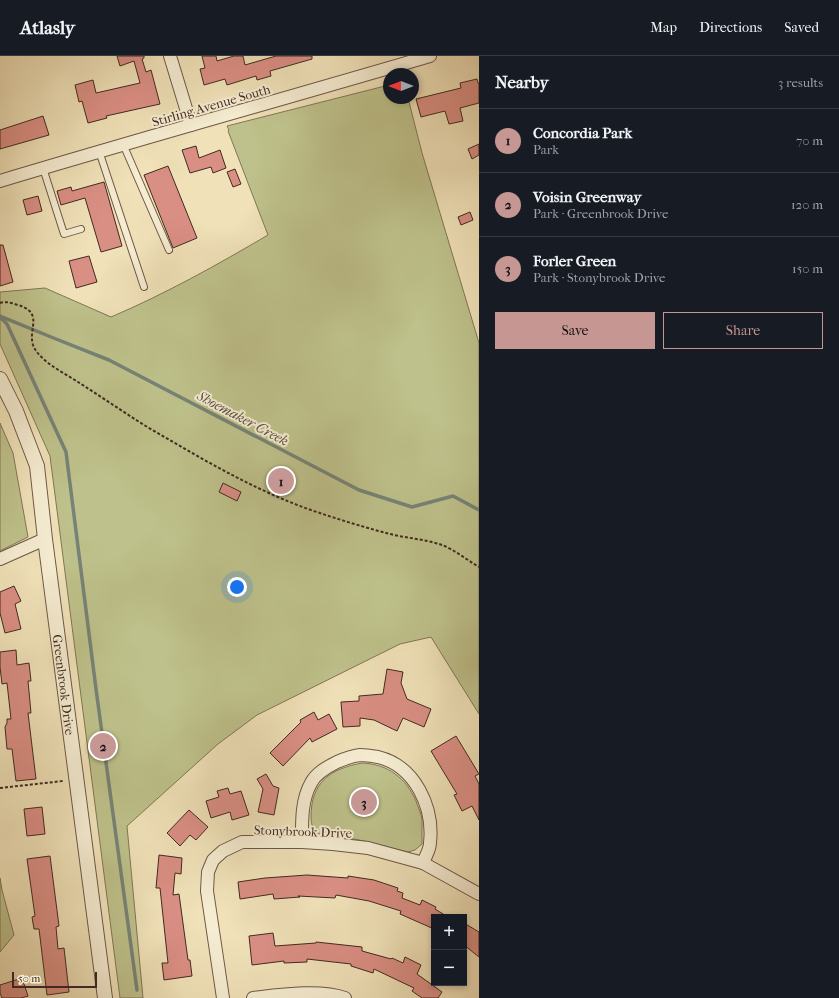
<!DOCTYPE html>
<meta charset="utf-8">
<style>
body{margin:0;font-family:"IM FELL French Canon",serif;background:#242831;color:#f1f3f6}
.controls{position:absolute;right:12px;bottom:12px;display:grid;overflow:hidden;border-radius:0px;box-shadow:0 2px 6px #0003}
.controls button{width:36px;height:36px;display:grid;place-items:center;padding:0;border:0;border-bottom:1px solid #363941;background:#171b24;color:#f1f3f6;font:20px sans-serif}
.compass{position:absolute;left:383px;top:12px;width:36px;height:36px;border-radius:50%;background:#171b24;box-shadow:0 2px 6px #0003;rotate:270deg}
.scale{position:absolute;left:12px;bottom:10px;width:85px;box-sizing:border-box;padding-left:4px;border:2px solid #412a21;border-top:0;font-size:11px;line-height:14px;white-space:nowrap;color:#412a21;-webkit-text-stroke:3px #f5ecd1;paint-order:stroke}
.you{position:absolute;left:237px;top:531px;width:14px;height:14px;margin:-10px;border:3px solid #fff;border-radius:50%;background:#1a73e8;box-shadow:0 0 0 6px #1a73e833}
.badge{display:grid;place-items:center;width:26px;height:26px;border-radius:50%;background:#c59692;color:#111;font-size:13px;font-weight:700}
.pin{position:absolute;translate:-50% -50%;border:2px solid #fff;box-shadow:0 1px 4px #0006}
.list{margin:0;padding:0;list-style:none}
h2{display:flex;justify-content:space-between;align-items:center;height:52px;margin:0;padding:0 16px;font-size:17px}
h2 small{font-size:13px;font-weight:400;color:#9ea1a6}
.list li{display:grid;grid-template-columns:26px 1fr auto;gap:12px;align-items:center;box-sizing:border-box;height:64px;padding:0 16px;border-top:1px solid #363941}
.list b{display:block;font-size:15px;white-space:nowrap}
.list p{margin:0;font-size:13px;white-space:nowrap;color:#9ea1a6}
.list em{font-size:13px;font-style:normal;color:#9ea1a6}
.actions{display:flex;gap:8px;padding:12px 16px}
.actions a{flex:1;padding:9px 0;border:1px solid #c59692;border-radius:0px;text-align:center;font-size:14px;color:#c59692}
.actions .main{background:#c59692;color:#111}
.map{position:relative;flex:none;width:479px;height:942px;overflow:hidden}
header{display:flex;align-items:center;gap:24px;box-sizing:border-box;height:56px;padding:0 20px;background:#171b24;border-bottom:1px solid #363941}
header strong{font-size:19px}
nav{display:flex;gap:22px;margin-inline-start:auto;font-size:14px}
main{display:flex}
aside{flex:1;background:#171b24}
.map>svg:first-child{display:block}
.green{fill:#bec18b;stroke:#807656}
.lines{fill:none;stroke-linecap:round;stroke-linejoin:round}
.stream{stroke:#768376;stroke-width:3.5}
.building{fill:#da8f84;stroke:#412a21}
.service-casing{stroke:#6d5847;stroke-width:8}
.minor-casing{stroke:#6d5847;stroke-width:14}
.tertiary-casing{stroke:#6d5847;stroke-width:16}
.path{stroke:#412a21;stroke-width:2;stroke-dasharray:3 2;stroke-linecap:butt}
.service{stroke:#f5ecd1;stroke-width:6}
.minor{stroke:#f5ecd1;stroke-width:12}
.tertiary{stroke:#f5ecd1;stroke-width:14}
.labels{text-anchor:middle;stroke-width:4;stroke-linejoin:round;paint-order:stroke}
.street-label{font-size:13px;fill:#412a21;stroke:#f5ecd1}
.water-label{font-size:14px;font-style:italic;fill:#574f44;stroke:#f5ecd1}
</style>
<header>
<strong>Atlasly</strong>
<nav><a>Map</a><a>Directions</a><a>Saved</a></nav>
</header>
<main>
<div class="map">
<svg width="479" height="942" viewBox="0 0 479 942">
<rect width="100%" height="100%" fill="#f0e1b8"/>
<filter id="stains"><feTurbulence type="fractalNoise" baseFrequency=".005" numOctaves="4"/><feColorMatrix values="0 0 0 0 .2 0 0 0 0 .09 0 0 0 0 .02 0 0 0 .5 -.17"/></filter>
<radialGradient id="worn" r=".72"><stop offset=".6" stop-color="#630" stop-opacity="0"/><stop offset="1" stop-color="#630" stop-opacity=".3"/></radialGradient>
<g class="green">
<path d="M389 29V42H408L422 97 479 287V658L431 581 400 588 257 659 218 688 127 770 143 942H120L50 400 0 288V236L45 232 111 261C165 238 217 209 268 179L228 75 229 74 227 70Z"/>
<path d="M0 367 13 397 28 481 0 495Z"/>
<path d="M362 707C388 708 406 722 416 745 418 751 421 757 422 763 422 771 422 780 422 788L415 794 408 796C390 792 372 786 354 783 344 782 330 783 321 779 313 776 311 768 311 761 311 726 330 713 362 707Z"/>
<path d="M0 822 2 834 14 879 0 896Z"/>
</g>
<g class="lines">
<g class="stream">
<path d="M0 260 56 283 109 304 359 434 412 451 453 440 479 454"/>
<path d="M0 261 7 268 66 396 96 633 137 934"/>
</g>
</g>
<g class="building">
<path d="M117 0H144V2L142 3 146 16 151 14 160 48 106 60 107 62 88 67 82 45 79 46 75 29 93 24 96 37 140 27 134 5 120 10Z"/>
<path d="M202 0H216L217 5 234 0H243L245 9 276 0H312V3L270 15 271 20 257 24 256 20 227 29 225 23 204 29 200 13 205 12Z"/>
<path d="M477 23 478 27H479V47L460 52 463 65 449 68 445 55 421 61 416 43 461 32 460 27Z"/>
<path d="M43 60 49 79 0 93V74Z"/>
<path d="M479 88V99L472 103 468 93Z"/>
<path d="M196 90 199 102 220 94 226 112 213 117 211 111 190 117 182 94Z"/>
<path d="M168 110 197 182 173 192 144 119Z"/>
<path d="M235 113 241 128 233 131 227 116Z"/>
<path d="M104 126 122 190 101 196 85 142 61 149 57 135 71 131 72 135Z"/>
<path d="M38 140 42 155 27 159 23 144Z"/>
<path d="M470 156 473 164 461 169 458 161Z"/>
<path d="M0 189H3L13 226 0 230Z"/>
<path d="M89 200 97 226 76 232 69 205Z"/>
<path d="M223 427 241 436 237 445 219 436Z"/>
<path d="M14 530 21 545 15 548 21 573 5 577 0 557V536Z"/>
<path d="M16 594 17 609 29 607 31 625H28L31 657H28L36 723 16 725 12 693H7L5 671 7 667V663H11L7 627 2 628 0 611V596Z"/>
<path d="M387 613 403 616 401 627 407 643 431 653 424 671 403 662 397 675 374 664 360 662V670L343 671 341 646 359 645V640L383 638Z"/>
<path d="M314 656 318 664 329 658 337 673 312 686 310 682 283 710 270 697 301 666 300 664Z"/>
<path d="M456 680 479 718 475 720 479 728V764L472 750 462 755 454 739 457 738 431 695Z"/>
<path d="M266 718 273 730 279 732 274 759 258 756 263 733 257 723Z"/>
<path d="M228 732 230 738 241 735 249 759 232 764 230 756 211 762 206 745 219 741 217 735Z"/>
<path d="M42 751 45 778 27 780 24 753Z"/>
<path d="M189 754 208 771 196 784 190 779 180 790 167 777Z"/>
<path d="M159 799 182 802 181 818 175 817 173 839 179 838 188 904H190L192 920 164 924 162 907H168L160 832H156Z"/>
<path d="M50 800 59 870 56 871 58 893 64 892 69 936 47 939 39 873H34L32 861 35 860 27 803Z"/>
<path d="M307 819 348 822V820L374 824 398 832 397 835 403 837 402 842 420 849 422 844 436 851 435 853 448 861H434V873L400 858 401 855 369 845 336 839 335 842 298 840 300 841 274 843 273 838 240 843 238 826 265 822Z"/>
<path d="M464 867 479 876V901L464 889Z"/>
<path d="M273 877 275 890 316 887V886L362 891V895L391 903 392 902 403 907 405 901 421 909 417 918 442 936 438 942H422L412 935 414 932 374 913 373 917 351 910V908L307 903V906L284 907V905L252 909 249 880Z"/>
<path d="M22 922 28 940 21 942H2L0 937V929Z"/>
</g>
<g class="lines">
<defs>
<g id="service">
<path d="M123 88 169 194"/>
<path d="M99 95 144 231"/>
<path d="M43 112 64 178 81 173"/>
</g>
<g id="minor">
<path d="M170 0 191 69"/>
<path d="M0 125C143 82 287 42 430 0"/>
<path d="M0 503 45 483"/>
<path d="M302 786C302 766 301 745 311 727 316 717 327 711 337 706 344 703 352 700 360 699 366 699 372 700 378 701 415 710 434 751 430 787 430 794 425 801 423 807"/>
<path d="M223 942 207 835 208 816 213 804 223 795 242 786H302L333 788 368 792 423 807 479 838"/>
<path d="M253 942C279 939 320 933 345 942"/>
</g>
<g id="tertiary">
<path id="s1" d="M0 323 16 355 37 410 45 483 105 942"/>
</g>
</defs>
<use href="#service" class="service-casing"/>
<use href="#minor" class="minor-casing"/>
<use href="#tertiary" class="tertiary-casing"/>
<g class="path">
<path d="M0 247C6 245 12 247 18 249 48 258 22 278 37 296 47 309 64 317 78 326 100 340 122 355 144 369 197 400 250 432 308 453 334 462 360 470 386 477 404 482 425 483 442 489 455 494 467 504 479 511"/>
<path d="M0 732 63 725"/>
</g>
<use href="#service" class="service"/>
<use href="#minor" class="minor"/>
<use href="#tertiary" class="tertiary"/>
</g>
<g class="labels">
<g class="street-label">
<text transform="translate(211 49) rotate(-16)" y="5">Stirling Avenue South</text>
<text dy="5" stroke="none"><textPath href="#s1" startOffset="315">Greenbrook Drive</textPath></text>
<text transform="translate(303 775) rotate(2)" y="5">Stonybrook Drive</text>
</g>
<g class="water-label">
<text transform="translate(243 362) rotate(28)" y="5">Shoemaker Creek</text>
</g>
</g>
<rect width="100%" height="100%" filter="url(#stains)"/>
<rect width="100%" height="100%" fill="url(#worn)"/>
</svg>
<div class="controls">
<button>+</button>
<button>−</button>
</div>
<svg class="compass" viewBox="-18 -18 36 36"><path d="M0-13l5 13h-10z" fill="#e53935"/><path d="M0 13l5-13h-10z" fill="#9ea1a6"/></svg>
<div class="scale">50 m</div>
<div class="you"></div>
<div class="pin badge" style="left:281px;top:425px">1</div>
<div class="pin badge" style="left:103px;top:690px">2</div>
<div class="pin badge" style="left:364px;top:746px">3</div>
</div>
<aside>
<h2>Nearby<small>3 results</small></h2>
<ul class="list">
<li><span class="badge">1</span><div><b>Concordia Park</b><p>Park</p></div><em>70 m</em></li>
<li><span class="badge">2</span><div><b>Voisin Greenway</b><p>Park · Greenbrook Drive</p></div><em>120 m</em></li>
<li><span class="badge">3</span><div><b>Forler Green</b><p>Park · Stonybrook Drive</p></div><em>150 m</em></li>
</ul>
<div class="actions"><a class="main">Save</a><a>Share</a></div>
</aside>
</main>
